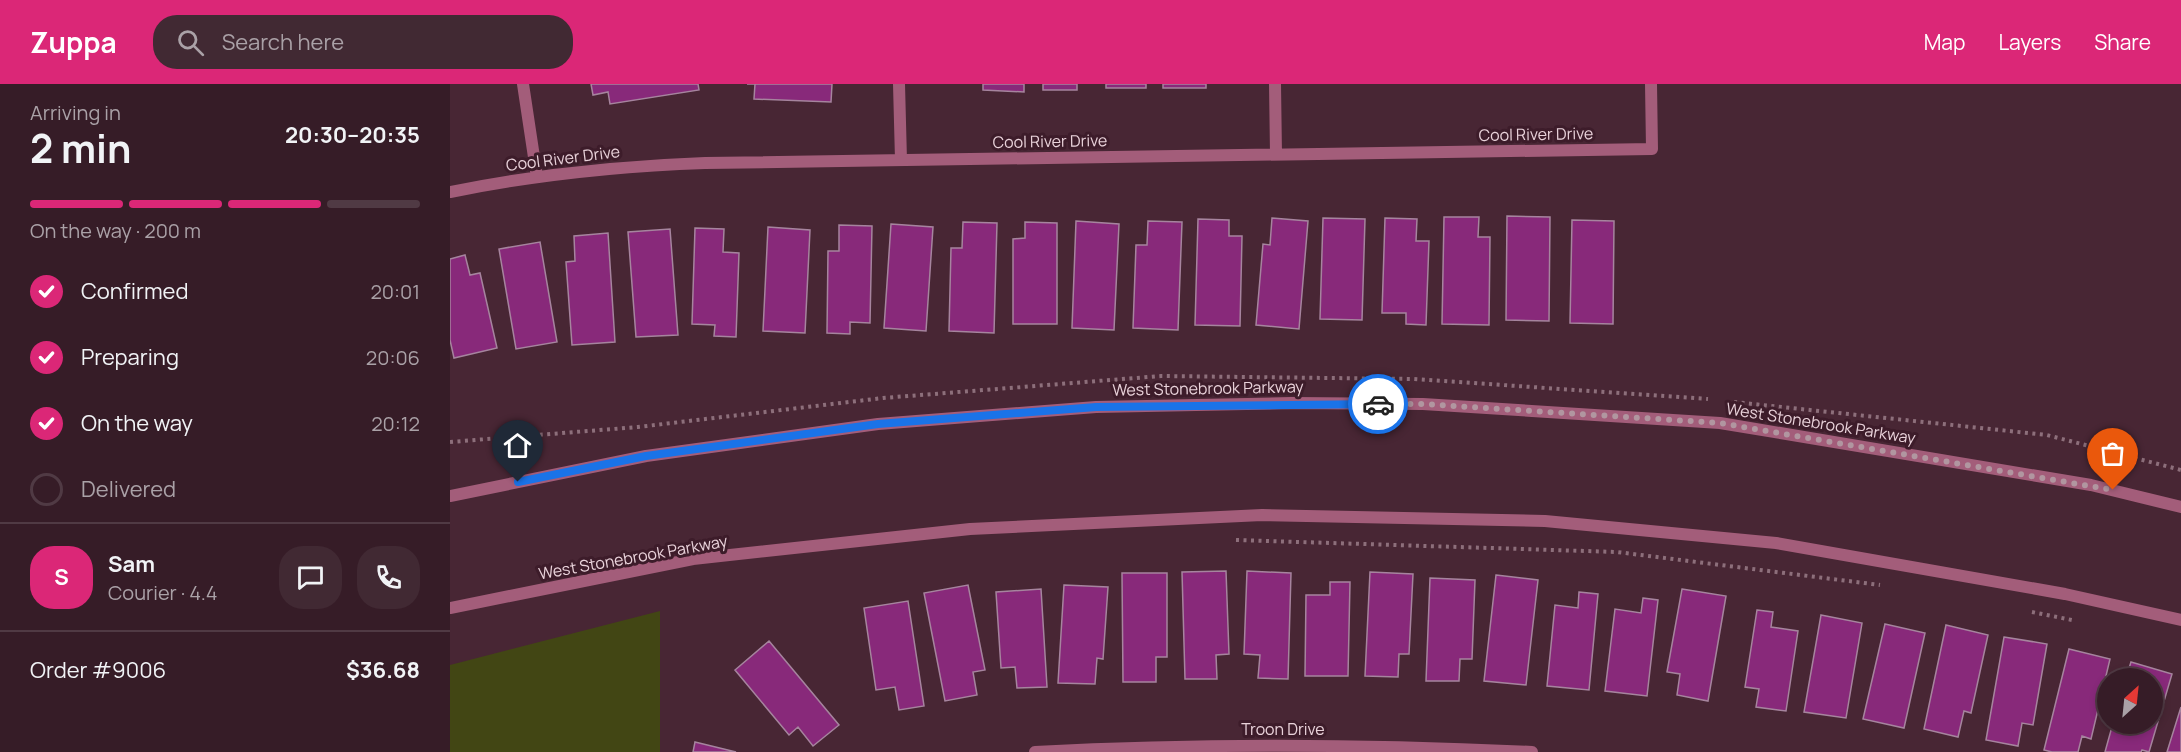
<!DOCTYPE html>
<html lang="en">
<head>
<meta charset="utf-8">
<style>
  body { margin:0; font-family:Manrope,sans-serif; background:#412933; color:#f1f3f6; height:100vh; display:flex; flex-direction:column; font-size:22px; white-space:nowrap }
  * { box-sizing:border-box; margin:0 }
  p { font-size:20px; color:#aaa1a7 }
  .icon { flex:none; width:33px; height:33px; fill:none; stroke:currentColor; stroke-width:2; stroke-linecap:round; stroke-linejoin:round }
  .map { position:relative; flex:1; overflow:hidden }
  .drawer { display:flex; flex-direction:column; background:#361c27; width:450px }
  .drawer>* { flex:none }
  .needle { width:39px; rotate:27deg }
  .buttons { position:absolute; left:1647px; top:584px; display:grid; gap:12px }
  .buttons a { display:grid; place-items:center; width:66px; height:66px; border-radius:50%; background:#361c27; box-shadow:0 3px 9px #0003,0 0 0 2px #503a44; font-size:30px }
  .pin { position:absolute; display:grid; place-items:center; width:51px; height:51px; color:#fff; margin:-62px -26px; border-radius:50% 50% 50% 0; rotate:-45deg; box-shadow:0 0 6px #0007 }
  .pin .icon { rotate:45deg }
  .courier { position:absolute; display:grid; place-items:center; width:60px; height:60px; margin:-30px; border:4px solid #1a73e8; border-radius:50%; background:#fff; color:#222; box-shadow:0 2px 8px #0007 }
  .headline em { font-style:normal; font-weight:700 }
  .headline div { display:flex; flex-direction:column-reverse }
  .headline { display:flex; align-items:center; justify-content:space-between; height:102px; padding:0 30px }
  h1 { font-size:39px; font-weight:700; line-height:45px }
  .bar { display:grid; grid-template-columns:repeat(4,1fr); gap:9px 6px; align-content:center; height:72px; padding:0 30px }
  .bar i { height:8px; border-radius:4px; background:#503a44 }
  .bar .active { background:#db2777 }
  .bar p { grid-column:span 4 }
  .line { display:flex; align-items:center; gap:15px; padding:0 30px; border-top:2px solid #503a44 }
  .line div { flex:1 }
  .round { display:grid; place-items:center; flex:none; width:63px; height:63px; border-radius:24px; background:#412933 }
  ol { padding:0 30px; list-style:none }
  li { display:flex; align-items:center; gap:18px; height:66px }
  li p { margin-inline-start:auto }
  li .icon { padding:6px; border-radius:50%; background:#db2777; color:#fff; stroke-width:4 }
  li:last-child { color:#aaa1a7 }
  li i { width:33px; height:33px; border:3px solid #503a44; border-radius:50% }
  header { display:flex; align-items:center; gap:36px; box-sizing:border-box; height:84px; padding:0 30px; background:#db2777; color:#fff }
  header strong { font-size:28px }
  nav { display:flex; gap:33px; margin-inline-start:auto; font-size:21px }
  .search { width:420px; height:54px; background:#412933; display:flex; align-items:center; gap:15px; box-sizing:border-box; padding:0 21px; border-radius:24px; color:#aaa1a7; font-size:22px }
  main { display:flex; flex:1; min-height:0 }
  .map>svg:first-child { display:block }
  .green { fill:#424614 }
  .building { fill:#88297a; stroke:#a6849e; stroke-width:1.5 }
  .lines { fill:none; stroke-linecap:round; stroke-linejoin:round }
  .path { stroke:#8d6f7b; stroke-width:4; stroke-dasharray:3 4.5; stroke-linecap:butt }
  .minor { stroke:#a35d7a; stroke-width:12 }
  .tertiary { stroke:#a35d7a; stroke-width:12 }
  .done { stroke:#b196a0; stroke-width:6; stroke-dasharray:0 10.8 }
  .route { stroke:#1a73e8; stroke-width:8 }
  .labels { text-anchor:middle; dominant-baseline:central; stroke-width:6; stroke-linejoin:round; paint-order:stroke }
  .street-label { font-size:16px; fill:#e9d2da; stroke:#3d1c2a }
</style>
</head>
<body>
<header>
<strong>Zuppa</strong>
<div class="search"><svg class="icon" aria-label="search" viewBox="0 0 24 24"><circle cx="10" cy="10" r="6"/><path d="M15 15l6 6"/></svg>Search here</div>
<nav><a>Map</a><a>Layers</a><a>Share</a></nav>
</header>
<main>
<section class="drawer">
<div class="headline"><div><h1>2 min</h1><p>Arriving in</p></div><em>20:30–20:35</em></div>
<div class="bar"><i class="active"></i><i class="active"></i><i class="active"></i><i></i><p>On the way · 200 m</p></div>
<ol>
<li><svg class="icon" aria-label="check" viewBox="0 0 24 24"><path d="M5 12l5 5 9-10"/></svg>Confirmed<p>20:01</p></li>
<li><svg class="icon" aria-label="check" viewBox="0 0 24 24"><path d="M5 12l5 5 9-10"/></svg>Preparing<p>20:06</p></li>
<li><svg class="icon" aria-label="check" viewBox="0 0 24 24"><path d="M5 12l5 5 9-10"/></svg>On the way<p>20:12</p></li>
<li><i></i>Delivered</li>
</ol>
<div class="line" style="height:108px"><b class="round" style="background:#db2777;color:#fff">S</b><div><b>Sam</b><p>Courier · 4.4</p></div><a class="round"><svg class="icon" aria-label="chat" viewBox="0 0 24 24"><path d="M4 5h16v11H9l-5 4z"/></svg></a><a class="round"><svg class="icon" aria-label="phone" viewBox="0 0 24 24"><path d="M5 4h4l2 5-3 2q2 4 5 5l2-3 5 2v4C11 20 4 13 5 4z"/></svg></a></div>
<div class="line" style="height:78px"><div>Order #9006</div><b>$36.68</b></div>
</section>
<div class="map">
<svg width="1731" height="668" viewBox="0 0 1731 668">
  <rect width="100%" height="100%" fill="#482634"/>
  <path class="green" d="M210 527V668H0V581Z"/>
  <path class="building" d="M141 0H248L249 6 160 20 158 8 143 11Z
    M297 0H382L381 18 304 15 305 0Z
    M533 0H574V8L533 6Z
    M593 0H627V6H593Z
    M656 0H696V4H656Z
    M713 0H756V4H713Z
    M1057 132 1100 133 1099 237 1056 236Z
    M994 133H1029L1028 153H1040L1039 241 992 240Z
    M822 134 858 137 849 245 806 241 813 160 820 161Z
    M873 134 915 135 912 236 870 235Z
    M935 134 967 135 966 157H979L976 241 956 240V229H932Z
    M748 135 779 136V152H792L790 242 745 241Z
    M1122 136 1164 137 1163 240 1120 239Z
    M626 137 669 140 664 246 622 244Z
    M698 137 732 138 728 246 683 244 686 161H697Z
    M513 138 547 139 544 249 499 247 501 164H512Z
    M575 138 607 139V240H563V155L575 154Z
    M441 140 483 143 476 247 434 244Z
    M389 141 422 142 420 239 400 238V250L377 249 378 167H389Z
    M318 143 360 146 355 249 313 247Z
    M245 144 274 145 273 168 289 169 286 253 264 252 265 241 242 240Z
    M220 145 228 251 186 253 178 148Z
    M158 149 165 258 122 261 116 178 125 177 124 152Z
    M90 158 107 258 66 265 49 165Z
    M15 171 20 191 30 189 47 264 4 274 0 256V175Z
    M776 487 779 570 766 571 767 595H735L732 488Z
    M797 487 841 489 838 595 808 594 810 571 794 570Z
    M920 488 963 490 959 570H949L948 593 915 592Z
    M672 489H717V573H706V598H673Z
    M1046 491 1088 496 1076 601 1034 597Z
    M980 494 1025 496 1022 575H1010L1009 597H976Z
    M880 498H900L898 592H855L856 511H880Z
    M518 501 535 586 523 588 527 611 495 617 474 509Z
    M614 501 658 503 653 575 647 574 645 600 608 599Z
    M591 505 597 603 567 604 565 583 551 584 546 508Z
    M1232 505 1276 512 1258 617 1227 611 1230 590 1217 588Z
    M1129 508 1148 510 1139 606 1097 602 1105 521 1128 524Z
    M1193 514 1208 516 1197 612 1155 607 1165 525 1191 529Z
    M458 517 474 622 449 626 445 603 426 606 414 524Z
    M1307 526 1323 528 1321 543 1348 547 1336 627 1306 623 1309 605 1295 603Z
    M1371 531 1412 539 1396 634 1354 628Z
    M1435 540 1475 549 1454 644 1413 635Z
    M1496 541 1538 551 1521 629 1514 627 1508 653 1474 645Z
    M1554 553 1597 560 1583 641 1572 639 1568 662 1536 656Z
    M319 557 389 641 363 662 348 643 339 651 285 586Z
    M1619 565 1660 575 1641 655 1632 652 1628 668H1602L1594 666Z
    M1681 578 1722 590 1699 668 1692 666 1691 668H1655L1663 639H1702V594H1676Z
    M1731 623V668H1717Z
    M245 658 286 668H243Z"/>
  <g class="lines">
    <path class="path" d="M1284 318 1597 351 1731 386
      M0 358 188 343 433 314 711 292 964 295 1258 315
      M786 456 1167 468 1430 501
      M1582 528 1622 536"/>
    <path class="minor" d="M73 0 87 93
      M449 0 451 76
      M825 0 826 70
      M0 108C84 91 169 82 255 79L1202 65 1201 0
      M585 668C751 659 916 660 1082 668"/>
    <path class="tertiary" d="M0 412 196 372 428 340 646 323 842 319 973 320 1270 339 1641 401 1731 423
      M0 524 243 475 520 445 812 431 1095 437 1326 459 1615 510 1731 536"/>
  </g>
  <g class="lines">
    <path class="done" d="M928 320H973L1270 339 1663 406"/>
    <path class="route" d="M68 398 196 372 428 340 646 323 928 320"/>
  </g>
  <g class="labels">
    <g class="street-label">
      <text transform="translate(1086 50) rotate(-1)">Cool River Drive</text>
      <text transform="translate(600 57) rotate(-1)">Cool River Drive</text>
      <text transform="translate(113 74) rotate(-7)">Cool River Drive</text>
      <text transform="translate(758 304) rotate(-1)">West Stonebrook Parkway</text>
      <text transform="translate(1371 339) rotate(9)">West Stonebrook Parkway</text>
      <text transform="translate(183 473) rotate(-10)">West Stonebrook Parkway</text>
      <text x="833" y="645">Troon Drive</text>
    </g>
  </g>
</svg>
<div class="buttons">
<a><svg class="needle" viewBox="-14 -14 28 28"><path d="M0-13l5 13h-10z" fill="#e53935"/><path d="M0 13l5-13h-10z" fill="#aaa1a7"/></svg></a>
</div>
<div class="pin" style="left:1663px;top:406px;background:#ea580c"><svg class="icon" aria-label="bag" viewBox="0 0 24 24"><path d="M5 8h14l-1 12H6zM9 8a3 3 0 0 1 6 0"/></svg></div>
<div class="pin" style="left:68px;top:398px;background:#1f2937"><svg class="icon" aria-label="home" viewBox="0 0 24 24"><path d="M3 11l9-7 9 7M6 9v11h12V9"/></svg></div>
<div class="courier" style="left:928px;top:320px"><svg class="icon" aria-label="car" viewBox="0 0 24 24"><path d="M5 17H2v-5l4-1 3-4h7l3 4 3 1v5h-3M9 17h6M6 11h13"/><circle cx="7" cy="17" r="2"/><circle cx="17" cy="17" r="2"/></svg></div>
</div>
</main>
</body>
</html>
